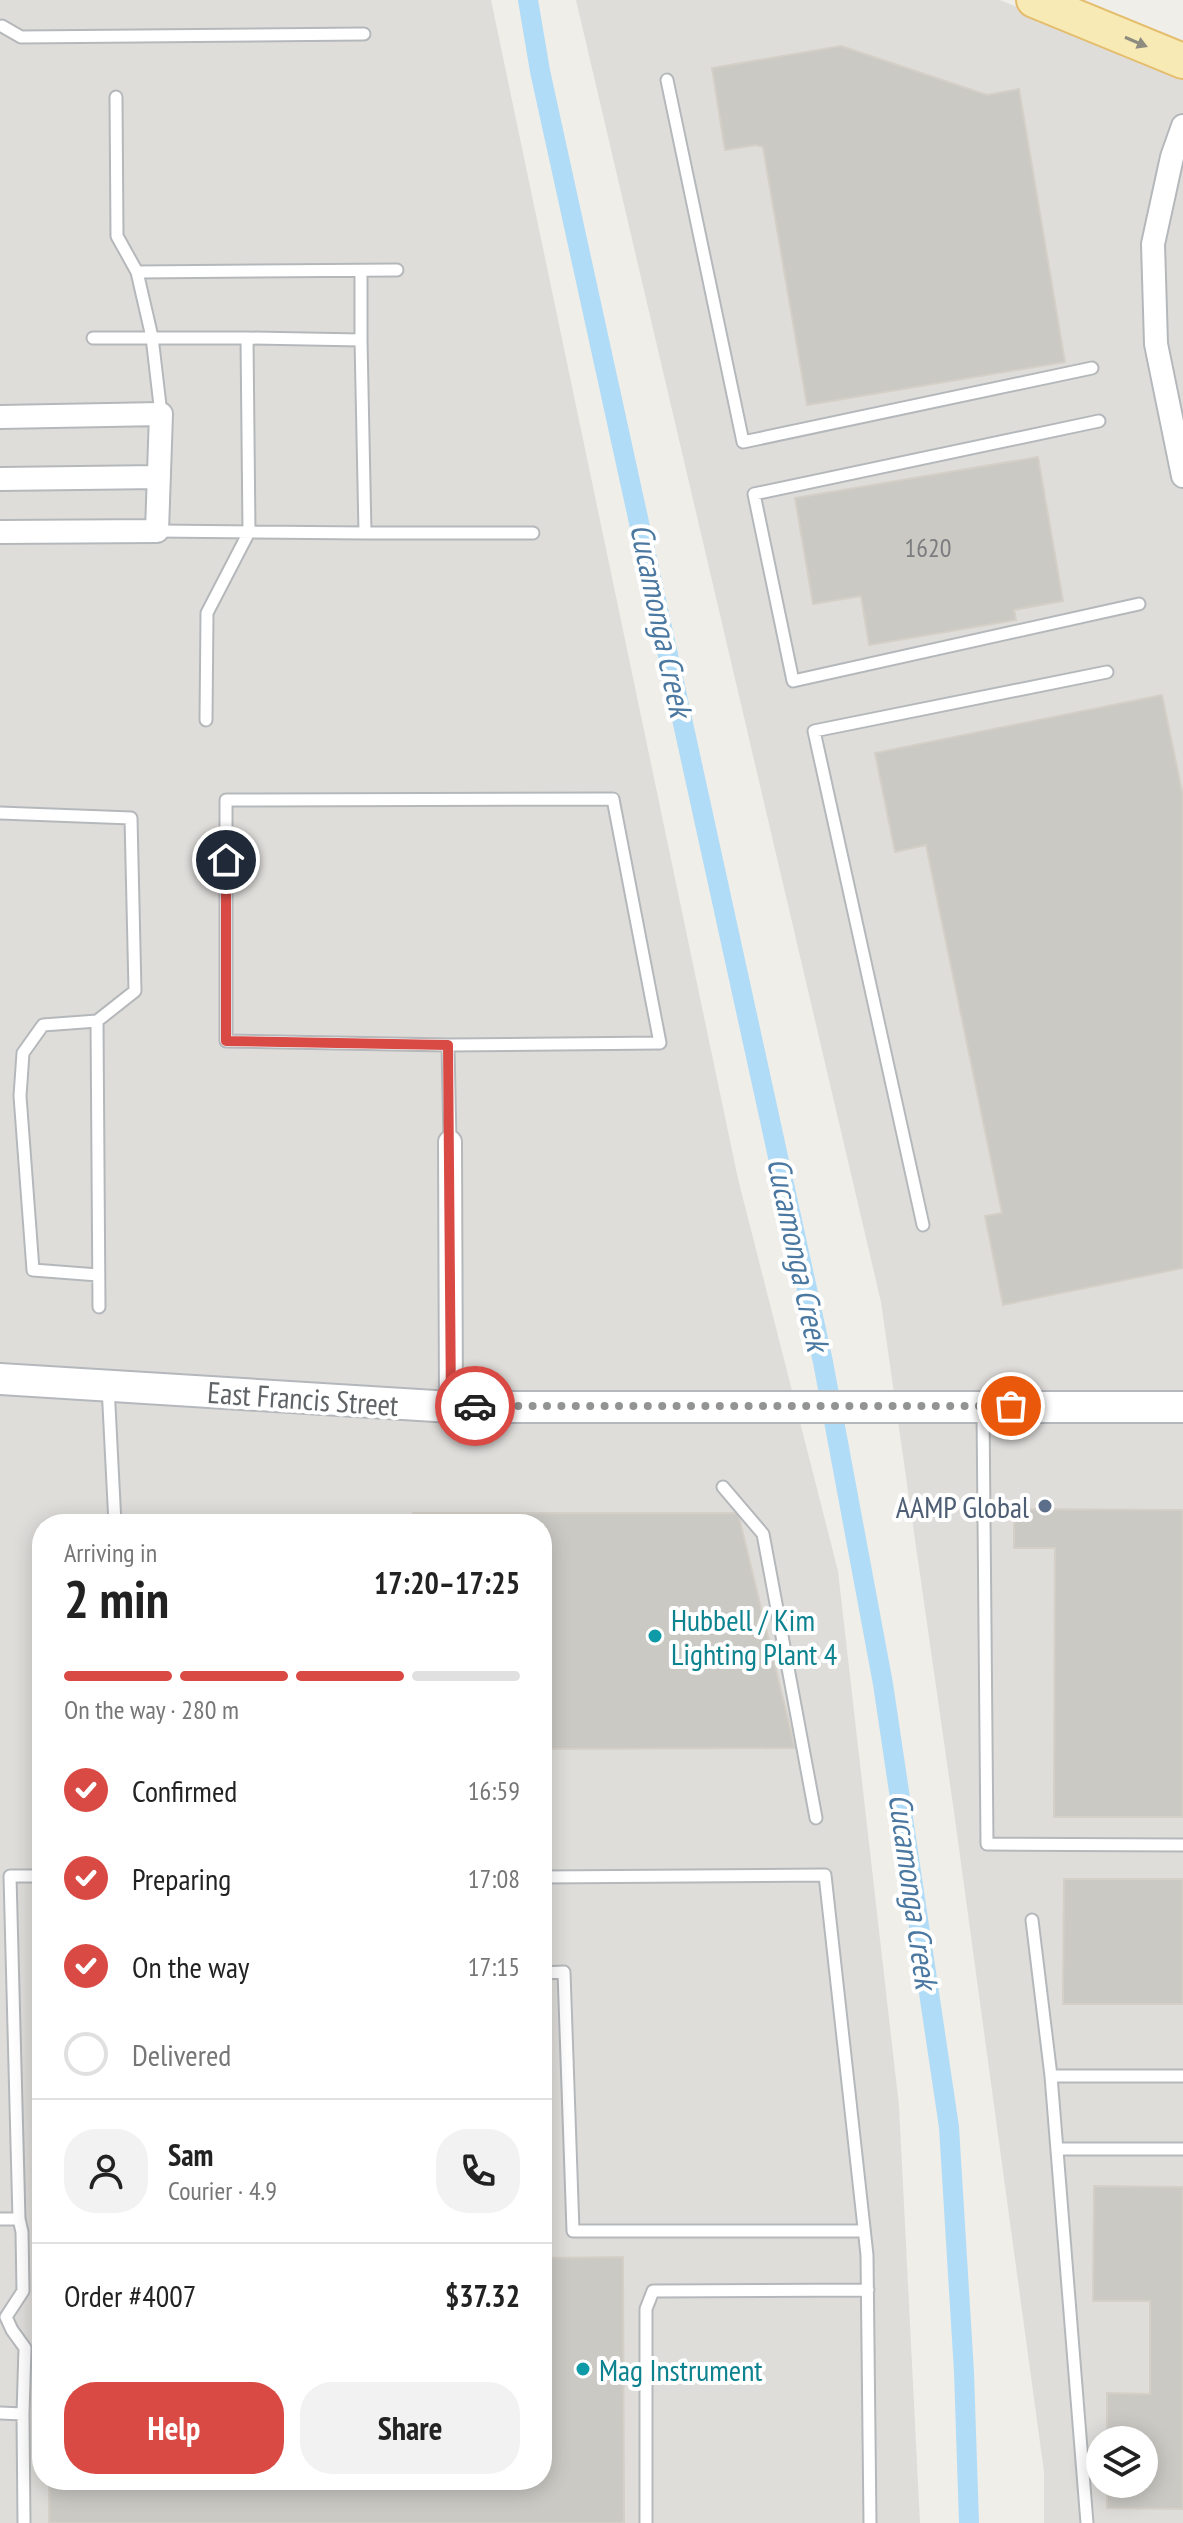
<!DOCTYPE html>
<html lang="en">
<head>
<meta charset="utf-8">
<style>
  body { margin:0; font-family:"PT Sans Narrow",sans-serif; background:#f2f2f2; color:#222; height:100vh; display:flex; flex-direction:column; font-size:30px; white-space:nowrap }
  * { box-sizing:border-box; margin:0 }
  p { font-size:26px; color:#767676 }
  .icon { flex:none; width:44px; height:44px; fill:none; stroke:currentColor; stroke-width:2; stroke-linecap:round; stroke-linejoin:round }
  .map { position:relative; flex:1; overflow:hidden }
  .drawer { position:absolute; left:32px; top:1514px; width:520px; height:976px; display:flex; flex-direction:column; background:#fff; border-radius:32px; box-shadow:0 4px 20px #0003 }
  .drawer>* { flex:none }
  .controls { position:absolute; left:1086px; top:2426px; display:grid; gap:16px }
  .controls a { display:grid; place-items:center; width:72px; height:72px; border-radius:50%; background:#fff; box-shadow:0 4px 20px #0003; font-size:40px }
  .pin { position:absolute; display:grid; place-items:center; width:68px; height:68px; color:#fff; margin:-34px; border:4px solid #fff; border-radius:50%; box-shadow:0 2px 8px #0007 }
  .courier { position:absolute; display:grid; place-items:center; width:80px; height:80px; margin:-40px; border:6px solid #d94a45; border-radius:50%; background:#fff; color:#222; box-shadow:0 2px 10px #0007 }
  .head em { font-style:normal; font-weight:700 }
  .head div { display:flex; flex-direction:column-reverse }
  .head { display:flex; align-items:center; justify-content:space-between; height:136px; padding:0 32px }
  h1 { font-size:52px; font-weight:700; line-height:60px }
  .bar { display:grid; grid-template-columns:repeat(4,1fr); gap:12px 8px; align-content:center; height:96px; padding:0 32px }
  .bar i { height:10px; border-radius:6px; background:#e0e0e0 }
  .bar .active { background:#d94a45 }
  .bar p { grid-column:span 4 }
  .line { display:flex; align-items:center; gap:20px; padding:0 32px; border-top:2px solid #e0e0e0 }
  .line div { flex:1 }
  .round { display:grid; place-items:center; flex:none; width:84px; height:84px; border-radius:32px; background:#f2f2f2 }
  ol { padding:0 32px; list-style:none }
  li { display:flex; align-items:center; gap:24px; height:88px }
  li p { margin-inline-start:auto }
  li .icon { padding:8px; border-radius:50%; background:#d94a45; color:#fff; stroke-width:4 }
  li:last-child { color:#767676 }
  li i { width:44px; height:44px; border:4px solid #e0e0e0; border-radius:50% }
  .primary-button { display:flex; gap:16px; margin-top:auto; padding:16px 32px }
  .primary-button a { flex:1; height:92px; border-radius:32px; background:#d94a45; color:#fff; font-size:32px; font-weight:700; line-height:92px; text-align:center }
  .primary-button a+a { background:#f2f2f2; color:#222 }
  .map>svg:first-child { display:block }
  .industrial { fill:#dfddda; fill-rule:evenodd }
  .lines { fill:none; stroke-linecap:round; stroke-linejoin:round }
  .canal { stroke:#b1dcf7; stroke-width:20 }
  .building { fill:#cbc9c4; stroke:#d4cfc7; stroke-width:2 }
  .lane-casing { stroke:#b5b8bb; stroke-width:15 }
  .street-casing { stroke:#b5b8bb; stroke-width:26 }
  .secondary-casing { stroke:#b4b7bb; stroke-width:34 }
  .primary-casing { stroke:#e4bd6d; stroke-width:38 }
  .lane { stroke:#fff; stroke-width:11 }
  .street { stroke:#fff; stroke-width:22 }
  .secondary { stroke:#fff; stroke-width:30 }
  .primary { stroke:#f7eab5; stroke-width:34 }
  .oneway { fill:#8d8c7e }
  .done { stroke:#929494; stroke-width:8; stroke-dasharray:0 14.4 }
  .route { stroke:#d94a45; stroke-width:10 }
  .service-dot { fill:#5c6f8a; stroke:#fff; stroke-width:3 }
  .culture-dot { fill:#0f9aa8; stroke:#fff; stroke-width:3 }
  .labels { text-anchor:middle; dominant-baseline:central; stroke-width:8; stroke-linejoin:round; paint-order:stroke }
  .number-label { font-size:26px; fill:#7a7c7e }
  .street-label { font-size:30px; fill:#5f6366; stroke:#fff }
  .service-label { font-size:30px; fill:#4e5e75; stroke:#fff; text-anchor:end }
  .culture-label { font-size:30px; fill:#0d838f; stroke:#fff; text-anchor:start }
  .water-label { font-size:32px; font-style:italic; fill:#4b78a0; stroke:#fff }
</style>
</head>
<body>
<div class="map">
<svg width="1183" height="2523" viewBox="0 0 1183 2523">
  <rect width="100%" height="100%" fill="#f0eee8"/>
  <path class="industrial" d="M0 0H491L738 1179 838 1571 899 2106 920 2523H0ZM42 1524H542V2480H42Z
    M576 0H1000L1183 75V2523H1044V2472L955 1819 881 1302ZM1100 2440H1144V2484H1100Z"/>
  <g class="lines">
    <path class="canal" d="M528 0 540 71 823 1362 883 1684 949 2127 964 2372 969 2523"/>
  </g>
  <path class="building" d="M841 46 987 95 1019 89 1065 362 807 405 763 147 756 145 725 150 712 68Z
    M1038 457 1063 601 1014 610 1016 620 869 645 861 596 813 604 795 498Z
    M1162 695 1183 796V1268L1003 1305 985 1216 1002 1213 926 845 895 852 875 753Z
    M1014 1509 1183 1510V1817H1054L1055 1548H1014Z
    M413 1513H738L795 1748 542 1749V1524H413Z
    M1064 1879H1183V2004H1063Z
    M1094 2186 1183 2187V2509L1107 2508V2484H1144V2440H1107V2393L1150 2394V2301H1093Z
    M623 2257 624 2523H49V2480H542V2258Z"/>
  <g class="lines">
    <g class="lane-casing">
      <path id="lane" d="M2 26 21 37 364 34
        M667 80 743 442 1092 368
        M116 97 117 236 137 272
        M93 338H247L249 532 207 613 206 720
        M247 338 361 340V271
        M361 340 365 533H533
        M161 414 152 337 137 272 397 270
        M1099 421 754 494 793 681 1139 604
        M157 531 365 533
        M0 813 131 818 135 991 97 1021 43 1025 23 1053 20 1096 33 1270 98 1275
        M97 1021 99 1307
        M448 1045 226 1041V800L613 799 660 1043 448 1045 450 1142
        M923 1225 814 731 1107 672
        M108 1386 115 1524
        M983 1409 987 1844 1183 1845
        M723 1487 763 1534 816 1818
        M542 1877 825 1875 867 2255 870 2523
        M1032 1920 1051 2076H1183
        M542 1973 564 1972 573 2231H864
        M1051 2076 1087 2523
        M1058 2149H1183
        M0 2219H19L10 1876H42
        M19 2219 22 2232 23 2291 6 2317 12 2330 25 2348 23 2414
        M0 2413 23 2414 24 2523
        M646 2523V2309L653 2291 868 2290"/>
    </g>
    <g class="street-casing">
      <path id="street" d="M1183 126 1172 157 1153 244 1156 344 1183 476
        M0 417 161 414 157 531 0 532
        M0 479 159 477
        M450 1142 451 1407"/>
    </g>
    <g class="secondary-casing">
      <path id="secondary" d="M0 1379 451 1407H1183"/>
    </g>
    <g class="primary-casing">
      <path id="primary" d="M1034 0 1183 61"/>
    </g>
    <use href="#lane" class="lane"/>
    <use href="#street" class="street"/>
    <use href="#secondary" class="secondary"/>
    <use href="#primary" class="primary"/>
  </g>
  <defs><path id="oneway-solid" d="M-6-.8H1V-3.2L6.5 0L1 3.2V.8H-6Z" transform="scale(2)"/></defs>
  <use class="oneway" href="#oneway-solid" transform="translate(1136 42) rotate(23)"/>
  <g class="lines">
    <path class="done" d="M475 1406H1011"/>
    <path class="route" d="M226 860V1041L448 1045 451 1407 475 1406"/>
  </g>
  <circle class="service-dot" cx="1045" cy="1506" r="8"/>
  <g class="culture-dot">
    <circle cx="655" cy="1636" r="8"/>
    <circle cx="583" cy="2369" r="8"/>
  </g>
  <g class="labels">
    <g class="number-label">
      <text x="928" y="547">1620</text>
    </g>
    <g class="street-label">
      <text transform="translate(303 1398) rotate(4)">East Francis Street</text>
    </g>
    <g class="service-label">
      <text x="1029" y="1506">AAMP Global</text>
    </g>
    <g class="culture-label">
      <text x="671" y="1619">Hubbell / Kim<tspan x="671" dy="34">Lighting Plant 4</tspan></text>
      <text x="599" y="2369">Mag Instrument</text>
    </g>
    <g class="water-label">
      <text transform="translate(662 620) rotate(78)">Cucamonga Creek</text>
      <text transform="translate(799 1254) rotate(78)">Cucamonga Creek</text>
      <text transform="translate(914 1891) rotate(82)">Cucamonga Creek</text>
    </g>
  </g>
</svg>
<div class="controls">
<a><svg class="icon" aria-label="layers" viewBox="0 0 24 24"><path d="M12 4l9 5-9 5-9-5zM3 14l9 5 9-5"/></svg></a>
</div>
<div class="pin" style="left:1011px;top:1406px;background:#ea580c"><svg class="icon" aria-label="bag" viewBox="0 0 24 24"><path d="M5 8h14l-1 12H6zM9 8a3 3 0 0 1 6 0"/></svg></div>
<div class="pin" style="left:226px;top:860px;background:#1f2937"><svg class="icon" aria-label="home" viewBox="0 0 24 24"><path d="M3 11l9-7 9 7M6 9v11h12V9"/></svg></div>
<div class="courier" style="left:475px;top:1406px"><svg class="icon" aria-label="car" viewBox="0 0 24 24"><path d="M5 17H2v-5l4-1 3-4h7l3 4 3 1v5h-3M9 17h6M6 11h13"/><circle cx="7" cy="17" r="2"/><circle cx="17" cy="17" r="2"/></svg></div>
<section class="drawer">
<div class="head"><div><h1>2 min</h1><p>Arriving in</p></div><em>17:20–17:25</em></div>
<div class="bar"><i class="active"></i><i class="active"></i><i class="active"></i><i></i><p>On the way · 280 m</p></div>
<ol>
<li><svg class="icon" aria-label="check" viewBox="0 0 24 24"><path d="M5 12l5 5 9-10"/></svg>Confirmed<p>16:59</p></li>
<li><svg class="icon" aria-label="check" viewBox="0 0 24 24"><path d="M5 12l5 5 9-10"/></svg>Preparing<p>17:08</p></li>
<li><svg class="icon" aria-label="check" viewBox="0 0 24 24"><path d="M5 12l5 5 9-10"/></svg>On the way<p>17:15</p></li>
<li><i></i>Delivered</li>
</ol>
<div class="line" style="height:144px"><a class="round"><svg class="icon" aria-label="person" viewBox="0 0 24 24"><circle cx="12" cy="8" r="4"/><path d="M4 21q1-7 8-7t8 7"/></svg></a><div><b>Sam</b><p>Courier · 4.9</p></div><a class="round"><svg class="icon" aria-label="phone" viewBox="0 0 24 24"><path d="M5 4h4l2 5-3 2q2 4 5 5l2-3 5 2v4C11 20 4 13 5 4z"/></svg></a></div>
<div class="line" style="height:104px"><div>Order #4007</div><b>$37.32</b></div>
<div class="primary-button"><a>Help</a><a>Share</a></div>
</section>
</div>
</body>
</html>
